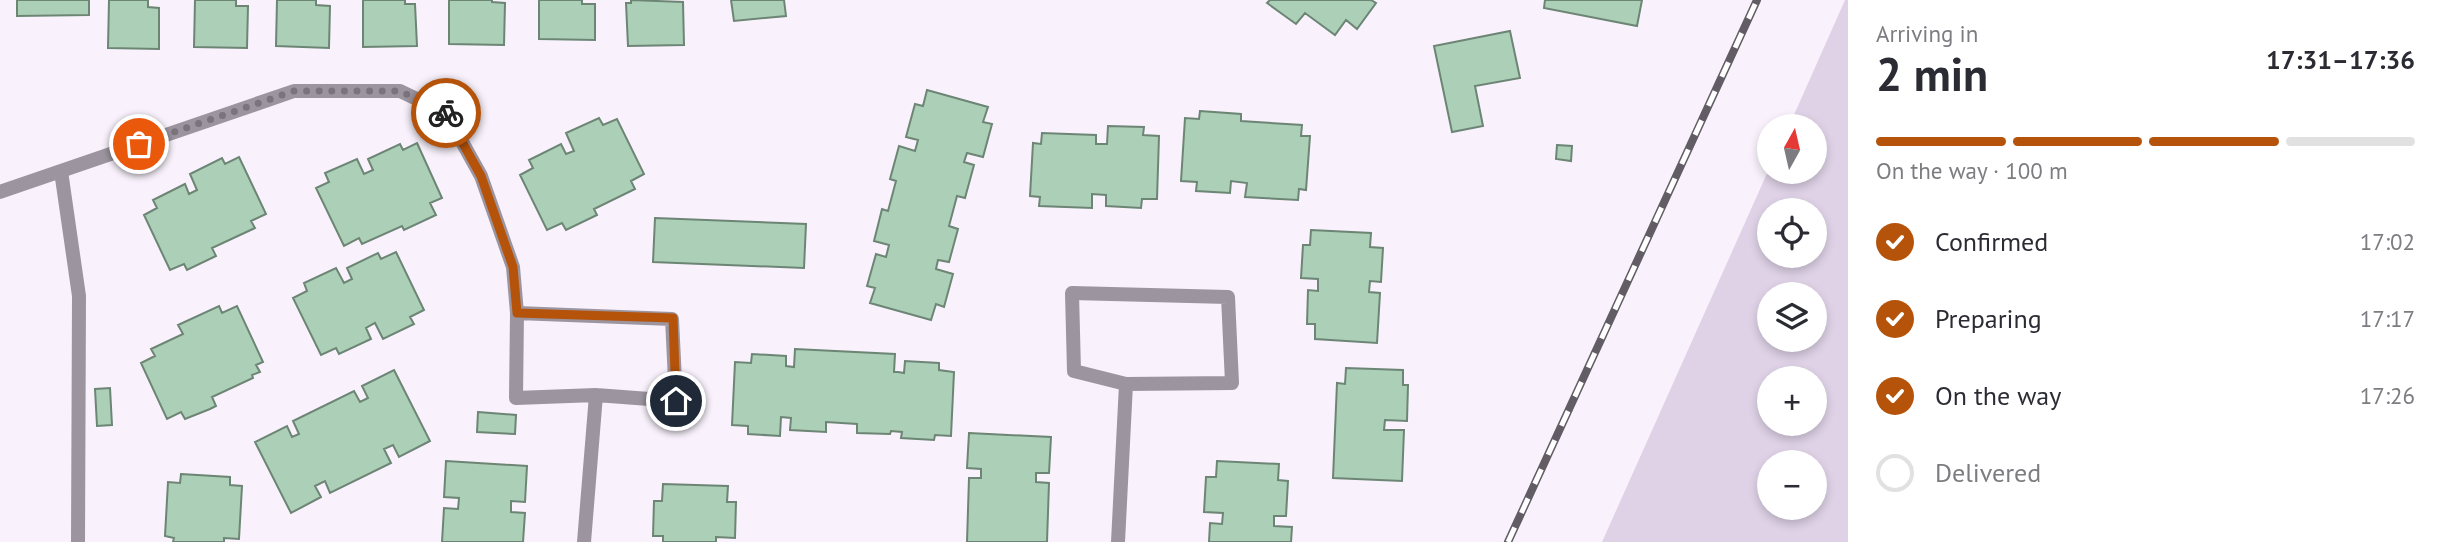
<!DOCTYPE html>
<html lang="en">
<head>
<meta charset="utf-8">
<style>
  body { margin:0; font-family:"PT Sans",sans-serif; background:#f7f7f7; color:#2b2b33; height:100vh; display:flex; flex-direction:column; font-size:26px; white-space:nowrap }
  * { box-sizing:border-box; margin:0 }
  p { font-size:23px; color:#7c7c81 }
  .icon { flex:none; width:38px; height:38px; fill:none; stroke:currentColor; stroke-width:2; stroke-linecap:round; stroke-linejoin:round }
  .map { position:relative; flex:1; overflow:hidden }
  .details { display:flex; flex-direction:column; background:#fff; width:595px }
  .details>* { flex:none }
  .needle { width:46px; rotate:8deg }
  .tools { position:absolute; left:1757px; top:114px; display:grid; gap:14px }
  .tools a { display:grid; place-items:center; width:70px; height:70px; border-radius:50%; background:#fff; box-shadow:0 4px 10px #0003; font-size:35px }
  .pin { position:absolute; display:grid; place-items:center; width:60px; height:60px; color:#fff; margin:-30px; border:4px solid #fff; border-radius:50%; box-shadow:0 2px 7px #0007 }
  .courier { position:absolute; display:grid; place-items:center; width:70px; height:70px; margin:-35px; border:5px solid #b45309; border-radius:50%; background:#fff; color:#222; box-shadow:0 2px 9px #0007 }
  .summary em { font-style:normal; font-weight:800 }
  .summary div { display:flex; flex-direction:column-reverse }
  .summary { display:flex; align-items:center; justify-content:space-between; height:119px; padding:0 28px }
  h1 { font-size:46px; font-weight:800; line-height:52px }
  .bar { display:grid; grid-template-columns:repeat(4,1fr); gap:10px 7px; align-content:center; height:84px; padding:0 28px }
  .bar i { height:9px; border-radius:5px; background:#e1e1e2 }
  .bar .selected { background:#b45309 }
  .bar p { grid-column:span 4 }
  ol { padding:0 28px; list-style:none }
  li { display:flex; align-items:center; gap:21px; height:77px }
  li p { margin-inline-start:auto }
  li .icon { padding:7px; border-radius:50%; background:#b45309; color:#fff; stroke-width:4 }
  li:last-child { color:#7c7c81 }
  li i { width:38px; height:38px; border:4px solid #e1e1e2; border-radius:50% }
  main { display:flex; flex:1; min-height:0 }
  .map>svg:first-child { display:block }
  .green { fill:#dfd2e7; fill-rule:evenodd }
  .building { fill:#accfb8; stroke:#6d8575; stroke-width:2 }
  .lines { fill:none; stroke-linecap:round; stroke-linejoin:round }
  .lane { stroke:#9c959f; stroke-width:14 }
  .rail-casing { stroke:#625c65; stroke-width:8 }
  .rail { stroke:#fff; stroke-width:5; stroke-dasharray:16; stroke-linecap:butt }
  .done { stroke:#7a747d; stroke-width:7; stroke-dasharray:0 12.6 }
  .route { stroke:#b45309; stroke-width:9 }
</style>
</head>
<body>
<main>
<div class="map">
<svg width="1848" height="542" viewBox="0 0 1848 542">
  <rect width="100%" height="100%" fill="#f9f2fc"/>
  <path class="green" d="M1845 0H1848V542H1602L1769 169V172H1815V126H1789ZM1769 210H1815V256H1769ZM1769 294H1815V340H1769ZM1769 378H1815V424H1769ZM1769 462H1815V508H1769Z"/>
  <path class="building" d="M17 0H89V15L17 16Z
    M109 0H148V7L159 8V49L108 48Z
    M195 0H236V6H248L247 48 194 47Z
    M277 0H316V5L330 6 329 48 276 46Z
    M363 0H405V4H415L417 46 363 47Z
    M449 0H492V2L505 3 504 45 449 44Z
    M539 0H582V4H595V40L539 39Z
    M631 0 683 2 684 45 628 46 626 3H631Z
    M731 0H784L786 16 734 21Z
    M1270 0H1371L1376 3 1357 29 1346 20 1335 35 1305 13 1296 24 1267 3Z
    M1545 0H1642L1637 26 1544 8Z
    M1510 31 1520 78 1475 86 1483 126 1452 132 1434 46Z
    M927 90 988 107 983 122 992 124 983 157 967 153 964 162 974 165 965 198 957 196 949 226 958 229 949 262 938 260 936 269 953 274 944 307 936 304 931 320 870 303 875 288 867 286 876 254 886 257 889 245 874 241 882 209 888 211 896 181 890 179 899 146 915 151 918 140 906 137 915 104 923 106Z
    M1200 111 1241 114V121L1302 125 1301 136H1310L1306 190 1299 189 1298 200 1245 197 1247 183 1231 181 1230 193 1196 191 1197 182 1181 181 1185 118 1199 119Z
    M599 118 603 125 617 119 644 174 631 181 635 189 594 209 597 215 566 230 562 223 547 230 520 175 533 168 529 160 561 144 566 154 574 151 566 133Z
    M1108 126 1144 127 1143 135 1159 136 1157 199H1142L1141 208 1106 206V195L1092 194V208L1039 206 1040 197 1030 196 1033 143 1041 144 1042 133 1096 135V144H1107Z
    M417 143 442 198 430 203 436 215 404 230 402 226 362 244 359 238 344 246 316 188 329 182 325 173 357 159 364 174 373 170 368 159 400 144 403 150Z
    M1557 145 1572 146 1571 161 1556 159Z
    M239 157 266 214 251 221 255 228 212 248 216 256 187 270 184 264 170 270 144 215 157 208 153 200 185 184 189 194 197 190 190 174 222 158 225 164Z
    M655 218 806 224 804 268 653 262Z
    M1311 230 1371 233 1370 247 1383 248 1381 282 1370 281 1369 292 1380 293 1377 343 1315 339V324H1307L1308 290 1318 291V279L1301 278 1303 245H1310Z
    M396 252 424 310 410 317 414 324 383 339 375 323 366 328 371 339 339 354 336 348 321 355 293 298 307 291 304 283 336 268 344 283 352 279 347 268 378 253 381 259Z
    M219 306 222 313 237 306 263 362 256 365 260 372 252 375 253 378 212 397 216 406 210 409 185 419 181 412 167 419 141 363 155 356 151 349 183 334 178 325Z
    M795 349 895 354 894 372H898L904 373 905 361 939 363V370L954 372 951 436 935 435 934 440 901 438 902 432 891 431 890 434 857 433V424L826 422V432L790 430 791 418 781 417 780 436 748 434V426L732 425 735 362 751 363 752 354 786 356V366L794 367Z
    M1346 368 1403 370V385H1408L1407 421 1385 420 1384 430H1404L1402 481 1333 478 1337 383 1345 384Z
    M394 370 430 441 399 457 393 445 384 449 391 463 330 493 325 481 315 486 321 497 291 513 255 442 287 426 292 437 299 434 293 421 354 391 360 402 368 398 362 386Z
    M110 388 112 425 97 426 95 389Z
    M478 412 516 415 515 434 477 432Z
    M969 433 1051 437 1049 473H1036V482L1049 483 1047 542H967L969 478H981V469L967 468Z
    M446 461 527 466 525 502 511 501V512L525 513 523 542H442L444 508 458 509 459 498 444 497Z
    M1217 461 1279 464 1278 480 1288 481 1286 516H1274V526L1292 527 1291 542H1209L1210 523 1222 524 1223 513 1204 512 1206 477H1216Z
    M181 474 230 477V485L242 486 239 539 224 538V542H173L174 538 165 536 168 482 180 483Z
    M663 484 728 486 727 502H736L735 538 716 537V542H663V536H653L654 501H662Z"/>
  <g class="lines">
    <path class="lane" d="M61 171 79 296 78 542
      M0 192 294 91H400L446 113 481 176 513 267 517 313 516 398 596 395 676 401 672 319 517 313
      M1072 293 1228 297 1232 383 1126 384 1074 371Z
      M584 542 596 395
      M1118 542 1126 384"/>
    <g class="rail-casing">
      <path id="rail" d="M1508 542 1757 0"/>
    </g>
    <use href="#rail" class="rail"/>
  </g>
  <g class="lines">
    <path class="done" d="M139 144 294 91H400L446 113"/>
    <path class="route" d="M446 113 481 176 513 267 517 313 673 318 676 401"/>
  </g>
</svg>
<div class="tools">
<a><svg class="needle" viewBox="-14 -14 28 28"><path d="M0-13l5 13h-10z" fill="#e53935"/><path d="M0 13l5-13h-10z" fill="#7c7c81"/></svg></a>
<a><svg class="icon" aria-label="locate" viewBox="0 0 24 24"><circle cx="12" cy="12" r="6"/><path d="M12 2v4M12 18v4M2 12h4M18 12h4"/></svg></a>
<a><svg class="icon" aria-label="layers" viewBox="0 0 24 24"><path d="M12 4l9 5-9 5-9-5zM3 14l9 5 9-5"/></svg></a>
<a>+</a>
<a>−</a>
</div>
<div class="pin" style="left:139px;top:144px;background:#ea580c"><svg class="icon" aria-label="bag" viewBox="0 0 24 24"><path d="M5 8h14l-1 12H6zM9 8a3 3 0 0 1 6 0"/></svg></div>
<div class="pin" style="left:676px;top:401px;background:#1f2937"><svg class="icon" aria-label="home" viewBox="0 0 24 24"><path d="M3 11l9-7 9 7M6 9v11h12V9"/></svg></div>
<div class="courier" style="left:446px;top:113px"><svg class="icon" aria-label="bike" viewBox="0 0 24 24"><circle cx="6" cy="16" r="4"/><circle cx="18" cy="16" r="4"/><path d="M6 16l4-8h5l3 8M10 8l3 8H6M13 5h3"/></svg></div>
</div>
<section class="details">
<div class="summary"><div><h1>2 min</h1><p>Arriving in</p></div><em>17:31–17:36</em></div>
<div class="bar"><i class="selected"></i><i class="selected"></i><i class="selected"></i><i></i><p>On the way · 100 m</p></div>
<ol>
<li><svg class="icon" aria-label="check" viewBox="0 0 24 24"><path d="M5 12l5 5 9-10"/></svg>Confirmed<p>17:02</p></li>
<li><svg class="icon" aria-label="check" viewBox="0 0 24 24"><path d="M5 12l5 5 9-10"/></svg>Preparing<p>17:17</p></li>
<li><svg class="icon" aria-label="check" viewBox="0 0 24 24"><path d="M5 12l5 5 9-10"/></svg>On the way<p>17:26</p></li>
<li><i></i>Delivered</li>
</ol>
</section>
</main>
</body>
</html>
